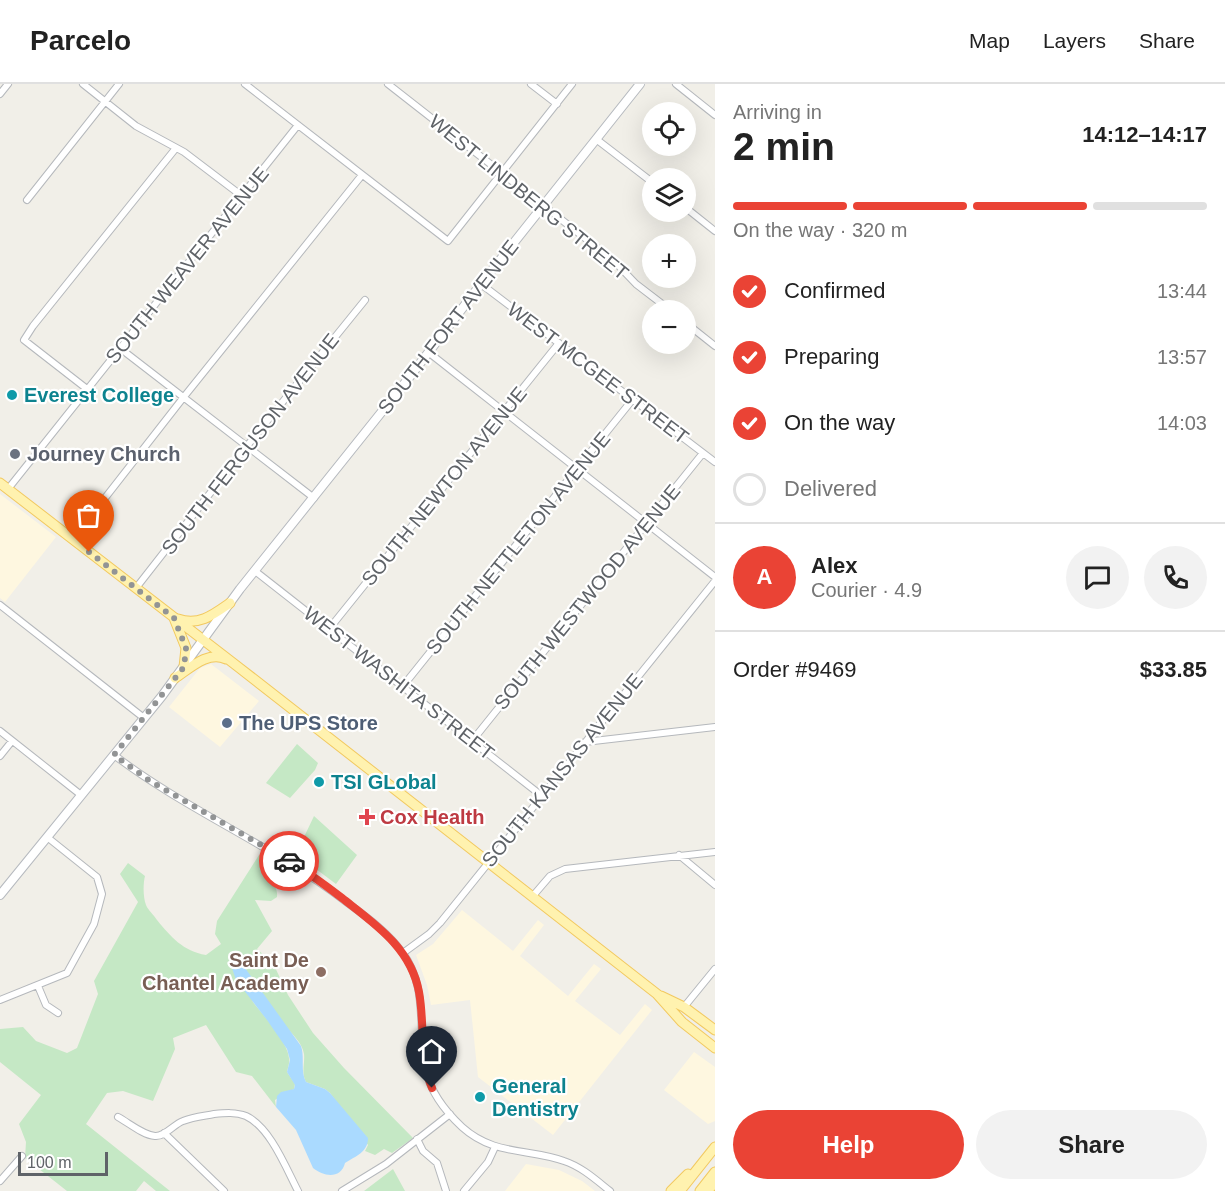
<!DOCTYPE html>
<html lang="en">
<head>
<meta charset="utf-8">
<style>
  body { margin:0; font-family:Helvetica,sans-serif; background:#f2f2f2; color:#222; height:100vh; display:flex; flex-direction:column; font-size:22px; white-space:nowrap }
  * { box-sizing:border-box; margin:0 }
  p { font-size:20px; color:#767676 }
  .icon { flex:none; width:33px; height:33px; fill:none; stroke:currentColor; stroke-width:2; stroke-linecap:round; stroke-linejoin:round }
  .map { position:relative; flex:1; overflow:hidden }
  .sheet { display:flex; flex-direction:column; background:#fff; width:510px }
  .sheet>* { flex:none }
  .fabs { position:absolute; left:642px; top:18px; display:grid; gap:12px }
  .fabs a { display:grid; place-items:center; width:54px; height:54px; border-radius:50%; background:#fff; box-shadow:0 6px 24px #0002; font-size:30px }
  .scale { position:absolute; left:18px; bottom:15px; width:90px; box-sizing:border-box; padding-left:6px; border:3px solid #5f6368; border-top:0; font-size:16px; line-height:21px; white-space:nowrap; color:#5f6368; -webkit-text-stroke:4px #fff; paint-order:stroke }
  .pin { position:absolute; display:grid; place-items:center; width:51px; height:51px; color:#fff; margin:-62px -26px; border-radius:50% 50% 50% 0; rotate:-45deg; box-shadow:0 0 6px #0007 }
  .pin .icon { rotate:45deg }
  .courier { position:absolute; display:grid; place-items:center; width:60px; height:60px; margin:-30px; border:4px solid #ea4335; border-radius:50%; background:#fff; color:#222; box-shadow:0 2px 8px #0007 }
  .overview em { font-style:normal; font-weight:700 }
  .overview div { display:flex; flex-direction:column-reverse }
  .overview { display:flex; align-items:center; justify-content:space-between; height:102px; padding:0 18px }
  h1 { font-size:39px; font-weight:700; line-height:45px }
  .bar { display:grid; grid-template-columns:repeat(4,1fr); gap:9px 6px; align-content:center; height:72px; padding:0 18px }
  .bar i { height:8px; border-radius:4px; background:#e0e0e0 }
  .bar .current { background:#ea4335 }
  .bar p { grid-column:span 4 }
  .line { display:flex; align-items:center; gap:15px; padding:0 18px; border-top:2px solid #e0e0e0 }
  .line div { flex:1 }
  .round { display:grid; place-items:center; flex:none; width:63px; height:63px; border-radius:32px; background:#f2f2f2 }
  ol { padding:0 18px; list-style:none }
  li { display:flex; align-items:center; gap:18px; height:66px }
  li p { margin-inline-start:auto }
  li .icon { padding:6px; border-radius:50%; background:#ea4335; color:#fff; stroke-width:4 }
  li:last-child { color:#767676 }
  li i { width:33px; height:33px; border:3px solid #e0e0e0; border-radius:50% }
  .button { display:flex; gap:12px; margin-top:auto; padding:12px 18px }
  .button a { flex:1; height:69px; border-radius:36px; background:#ea4335; color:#fff; font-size:24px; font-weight:700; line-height:69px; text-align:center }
  .button a+a { background:#f2f2f2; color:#222 }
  header { display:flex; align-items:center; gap:36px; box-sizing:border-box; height:84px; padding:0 30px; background:#fff; border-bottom:2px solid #e0e0e0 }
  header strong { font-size:28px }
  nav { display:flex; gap:33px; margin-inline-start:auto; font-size:21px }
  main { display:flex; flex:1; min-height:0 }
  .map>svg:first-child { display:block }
  .commercial { fill:#fef7e0 }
  .green { fill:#c5e8c5 }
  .water { fill:#aadaff }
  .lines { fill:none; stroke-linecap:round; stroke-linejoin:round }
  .street-casing { stroke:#b5b8bc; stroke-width:8 }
  .secondary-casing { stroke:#b6babf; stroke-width:10 }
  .primary-casing { stroke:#f2c960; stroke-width:11 }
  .street { stroke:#fff; stroke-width:6 }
  .secondary { stroke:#fff; stroke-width:8 }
  .primary { stroke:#fff2af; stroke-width:9 }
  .done { stroke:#929495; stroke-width:6; stroke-dasharray:0 10.8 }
  .route { stroke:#ea4335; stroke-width:8 }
  .culture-dot { fill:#0f9aa8; stroke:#fff; stroke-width:2 }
  .worship-dot { fill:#6b7280; stroke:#fff; stroke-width:2 }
  .service-dot { fill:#5c6f8a; stroke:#fff; stroke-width:2 }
  .health-dot { fill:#e0444e; stroke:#fff; stroke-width:2 }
  .education-dot { fill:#8d6e63; stroke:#fff; stroke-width:2 }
  .labels { text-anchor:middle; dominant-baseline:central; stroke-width:4.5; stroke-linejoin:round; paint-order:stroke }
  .street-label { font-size:20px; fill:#5f6368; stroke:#fff }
  .culture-label { font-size:20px; font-weight:bold; fill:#0d838f; stroke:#fff; text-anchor:start }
  .worship-label { font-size:20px; font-weight:bold; fill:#5b616d; stroke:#fff; text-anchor:start }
  .service-label { font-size:20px; font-weight:bold; fill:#4e5e75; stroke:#fff; text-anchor:start }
  .health-label { font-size:20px; font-weight:bold; fill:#be3a42; stroke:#fff; text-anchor:start }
  .education-label { font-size:20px; font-weight:bold; fill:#785e54; stroke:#fff; text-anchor:end }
</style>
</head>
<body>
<header>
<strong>Parcelo</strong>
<nav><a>Map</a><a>Layers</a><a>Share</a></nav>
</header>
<main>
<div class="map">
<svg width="715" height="1107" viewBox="0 0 715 1107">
  <rect width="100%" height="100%" fill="#f1efe8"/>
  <path class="commercial" d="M0 410 56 453 5 518 0 514Z
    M211 580 259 617 220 663 169 623 200 584Z
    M462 826 513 867 538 836 544 841 520 872 568 912 594 880 601 885 575 917 620 951 645 920 652 926 553 1051 478 993 470 916 431 921 427 901 416 871 433 860Z
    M694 968 715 983V1037L708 1040 664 1006Z
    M526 1080 559 1086 582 1097 595 1107H505Z"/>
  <path class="green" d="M297 660 318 679 315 686 290 714 266 699Z
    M314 732 357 771 336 800 296 770Z
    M259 771C273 779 270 779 272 794 273 802 278 804 277 813L271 817 255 816 272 847 257 865 273 879 288 911 313 949 344 984 413 1054 392 1069 384 1065 375 1071 365 1067 368 1061 330 1009 325 1005 306 998C301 989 305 980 304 970 301 950 267 929 252 917 263 931 287 956 289 974 290 978 288 983 287 988L295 1000 294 1005 275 1016 276 1023 252 992 236 988 206 941 173 954 175 965 153 1017 123 1007 107 1009 86 1040 170 1107H156L144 1097 136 1107H67L25 1074 26 1058 19 1040 41 1011 0 978V945L23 943 36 957 67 969 77 964 98 910 94 897 138 818 120 790 128 779 145 792C143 800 143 813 146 821 148 826 154 831 157 836 171 853 183 867 206 871L221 860 215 850 217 837Z
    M393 1085 405 1107H364Z"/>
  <path class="water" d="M235 874 240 877 301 962C305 973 300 987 306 998L325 1005 330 1009 368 1054C368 1068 356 1072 345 1079 341 1095 324 1093 313 1084L296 1046 276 1023 277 1012 281 1008 294 1005 295 1001 287 988 290 976 287 965 267 936 236 896 230 878Z"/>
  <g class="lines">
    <g class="street-casing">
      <path id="street" d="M83 0 136 42 184 68 242 112
        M245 0 448 157 572 0
        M388 0 613 176 636 200 670 226
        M531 0 557 20
        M676 0 715 31
        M0 10 8 0
        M596 55 652 98
        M27 116 119 0
        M686 124 715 147
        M481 200 715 378
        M686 239 715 262
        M121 265 314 414
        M428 268 715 493
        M87 305 24 256 33 242 176 64
        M8 405 298 41
        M73 455 183 314 362 91
        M255 487 542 712
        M136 504 247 362 365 216
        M0 521 144 634
        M329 545 559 259
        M403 602 633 315
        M0 647 81 711
        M472 657 703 369
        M585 658 715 643
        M114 671C186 726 272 761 345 817 365 832 387 847 402 868 429 903 417 947 426 987 431 1009 446 1028 462 1043 494 1072 528 1064 564 1077 582 1083 596 1096 610 1107
        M0 672 12 657
        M679 771 715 801
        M532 813 550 792 565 785 715 768
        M403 869 429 850 440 839 715 497
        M38 902 46 921 58 929
        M0 916 67 889 94 840 102 810 97 793 47 753
        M684 923 715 885
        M118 1033C129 1039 143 1051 155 1052 165 1053 174 1040 183 1037 193 1033 204 1032 214 1030 225 1029 236 1028 246 1032 270 1043 286 1084 298 1107
        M164 1049 224 1107
        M417 1055 423 1067 437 1079 446 1107
        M0 1097 22 1072
        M342 1107 386 1080 450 1030
        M464 1107 488 1078 495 1063"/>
    </g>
    <g class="secondary-casing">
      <path id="secondary" d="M0 811 162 612 240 505 408 295 481 200 640 0"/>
    </g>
    <g class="primary-casing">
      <path id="primary" d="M0 399 237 582 657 910 682 938 715 964
        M174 534 186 564 184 583
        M178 535C199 542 213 531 230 519
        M175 594C189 585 208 566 226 575
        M661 912 684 923 715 946
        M671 1107 688 1090
        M680 1107 715 1063
        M700 1107 715 1088
        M707 1107 715 1099"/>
    </g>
    <use href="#street" class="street"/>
    <use href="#secondary" class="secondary"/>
    <use href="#primary" class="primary"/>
  </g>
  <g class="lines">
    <path class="done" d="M89 468 174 534 186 564 184 583 114 671 150 697 289 777"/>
    <path class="route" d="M289 777C308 788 325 801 342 814 375 840 411 864 419 908 425 940 419 973 432 1004"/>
  </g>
  <g class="culture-dot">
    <circle cx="12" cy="311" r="6"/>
    <circle cx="319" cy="698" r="6"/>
    <circle cx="480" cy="1013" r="6"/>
  </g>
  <circle class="worship-dot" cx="15" cy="370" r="6"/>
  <circle class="service-dot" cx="227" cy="639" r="6"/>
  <path class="health-dot" d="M364 724h6v6h6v6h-6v6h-6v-6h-6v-6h6z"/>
  <circle class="education-dot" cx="321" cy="888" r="6"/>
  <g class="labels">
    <g class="street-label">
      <text transform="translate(529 113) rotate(39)">WEST LINDBERG STREET</text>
      <text transform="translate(187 181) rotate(-51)">SOUTH WEAVER AVENUE</text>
      <text transform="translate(448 243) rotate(-52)">SOUTH FORT AVENUE</text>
      <text transform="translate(598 289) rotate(37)">WEST MCGEE STREET</text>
      <text transform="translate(250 360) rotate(-52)">SOUTH FERGUSON AVENUE</text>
      <text transform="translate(444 402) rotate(-51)">SOUTH NEWTON AVENUE</text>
      <text transform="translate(518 459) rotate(-51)">SOUTH NETTLETON AVENUE</text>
      <text transform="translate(587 513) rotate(-51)">SOUTH WESTWOOD AVENUE</text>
      <text transform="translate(399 599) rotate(38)">WEST WASHITA STREET</text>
      <text transform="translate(562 686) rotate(-51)">SOUTH KANSAS AVENUE</text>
    </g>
    <g class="culture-label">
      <text x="24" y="311">Everest College</text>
      <text x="331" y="698">TSI GLobal</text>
      <text x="492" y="1002">General<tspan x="492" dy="23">Dentistry</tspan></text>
    </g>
    <g class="worship-label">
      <text x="27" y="370">Journey Church</text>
    </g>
    <g class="service-label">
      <text x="239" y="639">The UPS Store</text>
    </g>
    <g class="health-label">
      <text x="380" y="733">Cox Health</text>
    </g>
    <g class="education-label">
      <text x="309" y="876">Saint De<tspan x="309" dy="23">Chantel Academy</tspan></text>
    </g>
  </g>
</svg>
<div class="fabs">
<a><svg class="icon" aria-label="locate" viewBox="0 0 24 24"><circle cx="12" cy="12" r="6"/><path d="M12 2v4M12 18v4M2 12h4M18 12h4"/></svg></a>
<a><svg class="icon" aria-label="layers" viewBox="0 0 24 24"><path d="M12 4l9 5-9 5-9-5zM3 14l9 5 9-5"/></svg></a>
<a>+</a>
<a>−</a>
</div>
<div class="scale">100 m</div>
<div class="pin" style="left:89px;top:468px;background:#ea580c"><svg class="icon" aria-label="bag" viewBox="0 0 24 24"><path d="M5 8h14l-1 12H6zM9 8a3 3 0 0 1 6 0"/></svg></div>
<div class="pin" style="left:432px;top:1004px;background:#1f2937"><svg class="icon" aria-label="home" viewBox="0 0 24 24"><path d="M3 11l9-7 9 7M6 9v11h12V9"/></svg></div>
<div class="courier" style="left:289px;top:777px"><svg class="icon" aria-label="car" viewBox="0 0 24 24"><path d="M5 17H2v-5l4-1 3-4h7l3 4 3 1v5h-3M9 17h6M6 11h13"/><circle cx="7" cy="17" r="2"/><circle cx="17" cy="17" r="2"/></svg></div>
</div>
<section class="sheet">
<div class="overview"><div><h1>2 min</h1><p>Arriving in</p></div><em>14:12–14:17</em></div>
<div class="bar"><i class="current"></i><i class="current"></i><i class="current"></i><i></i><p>On the way · 320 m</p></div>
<ol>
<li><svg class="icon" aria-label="check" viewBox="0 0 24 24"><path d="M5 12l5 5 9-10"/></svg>Confirmed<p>13:44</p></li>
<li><svg class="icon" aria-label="check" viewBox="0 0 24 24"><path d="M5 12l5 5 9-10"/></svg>Preparing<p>13:57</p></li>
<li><svg class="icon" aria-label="check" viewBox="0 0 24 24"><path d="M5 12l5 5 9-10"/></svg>On the way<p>14:03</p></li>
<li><i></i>Delivered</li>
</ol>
<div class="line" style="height:108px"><b class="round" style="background:#ea4335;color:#fff">A</b><div><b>Alex</b><p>Courier · 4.9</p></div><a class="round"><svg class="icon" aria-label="chat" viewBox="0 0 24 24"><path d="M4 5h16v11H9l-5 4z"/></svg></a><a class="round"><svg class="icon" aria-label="phone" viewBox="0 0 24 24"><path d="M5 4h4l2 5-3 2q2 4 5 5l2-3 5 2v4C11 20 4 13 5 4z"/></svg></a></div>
<div class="line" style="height:78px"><div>Order #9469</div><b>$33.85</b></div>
<div class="button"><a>Help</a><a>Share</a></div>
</section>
</main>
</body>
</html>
